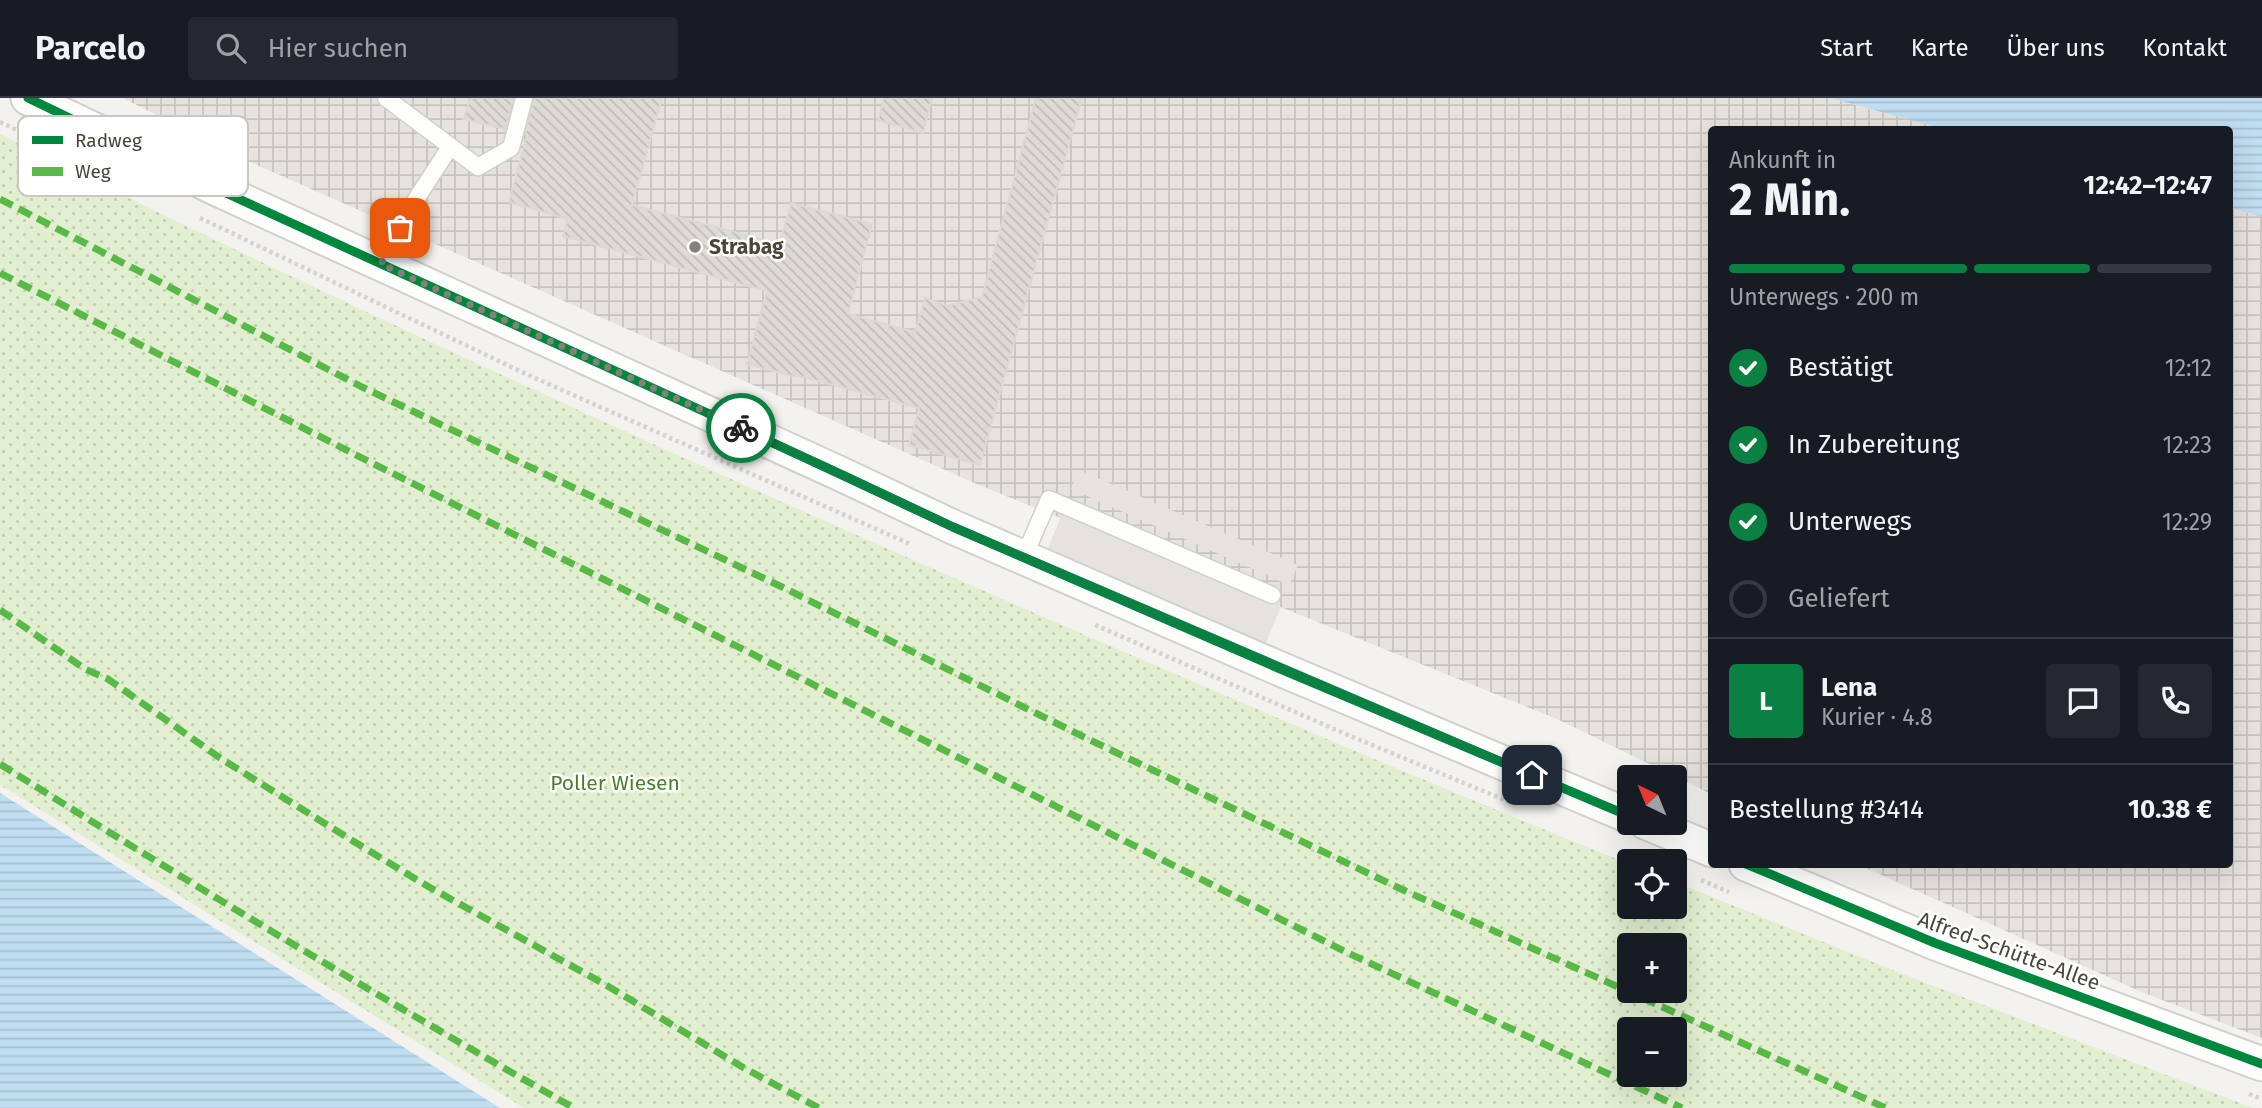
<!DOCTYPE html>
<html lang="de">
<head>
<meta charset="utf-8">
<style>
  body { margin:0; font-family:"Fira Sans",sans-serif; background:#242831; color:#f1f3f6; height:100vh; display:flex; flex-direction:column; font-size:26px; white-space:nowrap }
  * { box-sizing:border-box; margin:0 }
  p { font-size:23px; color:#9ea1a6 }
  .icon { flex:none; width:38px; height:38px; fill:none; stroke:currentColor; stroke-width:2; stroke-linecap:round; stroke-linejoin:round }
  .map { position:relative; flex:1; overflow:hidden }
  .panel { position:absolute; left:1708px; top:28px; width:525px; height:742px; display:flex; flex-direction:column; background:#171b24; border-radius:7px; box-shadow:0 7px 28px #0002 }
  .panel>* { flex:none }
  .needle { width:46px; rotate:317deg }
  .buttons { position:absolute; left:1617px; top:667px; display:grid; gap:14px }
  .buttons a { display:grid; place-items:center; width:70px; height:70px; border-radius:7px; background:#171b24; box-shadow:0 7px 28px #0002; font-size:35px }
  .pin { position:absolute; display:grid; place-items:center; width:60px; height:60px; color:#fff; margin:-30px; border-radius:14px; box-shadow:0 4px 10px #0006 }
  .courier { position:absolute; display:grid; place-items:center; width:70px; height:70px; margin:-35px; border:5px solid #0b8043; border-radius:50%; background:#fff; color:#222; box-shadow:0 2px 9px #0007 }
  .headline em { font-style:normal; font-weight:700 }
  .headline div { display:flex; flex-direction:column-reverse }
  .headline { display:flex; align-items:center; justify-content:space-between; height:119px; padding:0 21px }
  h1 { font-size:46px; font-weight:700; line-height:52px }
  .bar { display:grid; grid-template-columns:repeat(4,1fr); gap:10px 7px; align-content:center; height:84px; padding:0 21px }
  .bar i { height:9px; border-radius:5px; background:#363941 }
  .bar .selected { background:#0b8043 }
  .bar p { grid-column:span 4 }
  .line { display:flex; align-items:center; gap:18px; padding:0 21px; border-top:2px solid #363941 }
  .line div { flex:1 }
  .round { display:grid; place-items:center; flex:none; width:74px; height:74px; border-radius:7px; background:#242831 }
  ol { padding:0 21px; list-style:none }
  li { display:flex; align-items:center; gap:21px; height:77px }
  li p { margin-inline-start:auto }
  li .icon { padding:7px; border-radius:50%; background:#0b8043; color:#fff; stroke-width:4 }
  li:last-child { color:#9ea1a6 }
  li i { width:38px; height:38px; border:4px solid #363941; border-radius:50% }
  header { display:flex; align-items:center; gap:42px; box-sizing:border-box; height:98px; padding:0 35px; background:#171b24; border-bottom:2px solid #363941 }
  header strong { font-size:33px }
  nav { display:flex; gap:38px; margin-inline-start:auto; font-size:24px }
  .search { width:490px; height:63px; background:#242831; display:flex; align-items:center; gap:18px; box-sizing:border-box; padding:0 24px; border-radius:7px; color:#9ea1a6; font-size:26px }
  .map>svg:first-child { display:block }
  .industrial { fill:url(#industrial-grid) }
  .park { fill:url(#park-dots); fill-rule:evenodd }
  .parking { fill:#e6e3df }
  .water { fill:url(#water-rules) }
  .building { fill:url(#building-back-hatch); stroke:#dcd9d4; stroke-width:2 }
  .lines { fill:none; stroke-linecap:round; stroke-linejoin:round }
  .lane-casing { stroke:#d2d0cb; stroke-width:19 }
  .street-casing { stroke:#d2d0cb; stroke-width:37 }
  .path { stroke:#d3d2cc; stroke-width:4.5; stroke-dasharray:3.5 3.5; stroke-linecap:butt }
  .lane { stroke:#fdfdfc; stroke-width:16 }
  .street { stroke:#fdfdfc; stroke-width:33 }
  .quiet { stroke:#58b947; stroke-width:7; stroke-dasharray:14 7; stroke-linecap:butt }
  .cycleway-casing { stroke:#fff; stroke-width:13 }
  .cycleway { stroke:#00873e; stroke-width:9 }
  .done { stroke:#868178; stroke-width:7; stroke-dasharray:0 12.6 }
  .route { stroke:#0b8043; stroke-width:9 }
  .poi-dot { fill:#868178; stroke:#fff; stroke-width:2.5 }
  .labels { text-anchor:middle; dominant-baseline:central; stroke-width:5; stroke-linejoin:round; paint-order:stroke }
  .poi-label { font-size:21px; font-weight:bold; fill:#4b4439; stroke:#fff; text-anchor:start }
  .park-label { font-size:21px; fill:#4a7f2a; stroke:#fff }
  .street-label { font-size:21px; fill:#4b4439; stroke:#fff }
  .key { fill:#fff; stroke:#c9c7c4; stroke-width:2 }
  .key-label { font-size:19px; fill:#4b4439 }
</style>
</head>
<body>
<header>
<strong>Parcelo</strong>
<div class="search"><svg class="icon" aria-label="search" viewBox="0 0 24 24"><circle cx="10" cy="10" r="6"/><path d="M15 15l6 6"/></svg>Hier suchen</div>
<nav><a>Start</a><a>Karte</a><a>Über uns</a><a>Kontakt</a></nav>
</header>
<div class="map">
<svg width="2262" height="1010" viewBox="0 0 2262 1010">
  <defs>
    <pattern id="industrial-grid" width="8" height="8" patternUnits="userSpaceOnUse" patternTransform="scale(1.75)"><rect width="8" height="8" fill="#e6e2de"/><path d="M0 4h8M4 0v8" fill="none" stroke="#c7c3bf"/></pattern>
    <pattern id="park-dots" width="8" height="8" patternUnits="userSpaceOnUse" patternTransform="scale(1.75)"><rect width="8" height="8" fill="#e1eecf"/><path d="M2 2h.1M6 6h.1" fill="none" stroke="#c3cdb2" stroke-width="1.8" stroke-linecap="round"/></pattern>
    <pattern id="water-rules" width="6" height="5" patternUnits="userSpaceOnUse" patternTransform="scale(1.75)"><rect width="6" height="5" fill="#c0ddf1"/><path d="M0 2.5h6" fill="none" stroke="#a6bfcf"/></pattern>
    <pattern id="building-back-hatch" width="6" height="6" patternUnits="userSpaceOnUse" patternTransform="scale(1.75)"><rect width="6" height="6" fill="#dedbd6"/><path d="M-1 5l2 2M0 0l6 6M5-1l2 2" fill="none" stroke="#c0bdb8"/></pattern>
  </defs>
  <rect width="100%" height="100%" fill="#f4f2ee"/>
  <path class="industrial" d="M123 0H1830L1943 31 1712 32 1711 696 1557 621 979 387 239 59Z
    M2230 110 2262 119V940L2144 895 1859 767 2230 766Z"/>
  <path class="park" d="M0 36C305 189 615 331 927 468 1160 570 1393 671 1629 766V808H1675V784L1900 875 2253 1010H524L0 687ZM1629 847H1675V892H1629ZM1629 931H1675V976H1629Z"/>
  <path class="parking" d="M731 339 866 401 863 407 728 345Z
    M1079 372 1298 467 1289 487 1071 391Z
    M1063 413 1281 509 1264 549 1046 455Z"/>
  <path class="water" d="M1830 0H2262V119L2230 110V32L1943 31Z
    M0 695 500 1010H0Z"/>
  <path class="building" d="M470 0H513L505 31 464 21Z
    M534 0H662L632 107 780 146 791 105 872 126 848 216 915 234 925 200 947 208 982 199 1036 0H1082L980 367 909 347 919 310 796 277V279L747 266 767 193 563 138 568 121 509 104 527 37 525 36Z
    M884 0H932L923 35 878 22Z"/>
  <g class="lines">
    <g class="lane-casing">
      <path id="lane" d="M386 0 478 69 511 50 524 0
        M381 166 409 112 450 49
        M1024 459 1049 401 1272 497"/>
    </g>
    <g class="street-casing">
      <path id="street" d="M28 0 215 90 843 377 953 429 1278 570 1629 718
        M1645 724 1712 752
        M1746 766 1935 845 2262 966"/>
    </g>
    <path class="path" d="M0 24 106 75
      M200 120 528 277 910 446
      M1095 527 1348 637 1512 705
      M1701 782 1729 794
      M2249 996 2262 1001"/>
    <use href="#lane" class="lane"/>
    <use href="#street" class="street"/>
    <path class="quiet" d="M0 101 362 289 780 488 1088 641 1399 790 1886 1010
      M0 175 364 361 1348 855 1682 1010
      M0 512 85 571 108 581 220 660 353 743 429 789 606 887 744 970 819 1010
      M0 666C189 785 380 900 574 1010"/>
    <g class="cycleway-casing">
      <path id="cycleway" d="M28 0 215 90 843 377 953 429 1278 570 1629 718
        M1746 766 1935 845 2262 966"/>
    </g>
    <use href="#cycleway" class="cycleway"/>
  </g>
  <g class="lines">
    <path class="done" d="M400 130 381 166 741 330"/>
    <path class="route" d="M741 330 953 429 1532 677"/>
  </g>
  <circle class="poi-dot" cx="695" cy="149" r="7"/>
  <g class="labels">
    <g class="poi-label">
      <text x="709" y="149">Strabag</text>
    </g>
    <g class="park-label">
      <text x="615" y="685">Poller Wiesen</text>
    </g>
    <g class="street-label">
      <text transform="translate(2009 853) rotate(20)">Alfred-Schütte-Allee</text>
    </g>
  </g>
  <rect x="18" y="18" width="230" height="80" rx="10" class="key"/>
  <rect x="32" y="38" width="31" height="8" fill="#00873e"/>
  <rect x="32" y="69" width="31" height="9" fill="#58b947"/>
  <g class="key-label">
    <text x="75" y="49">Radweg</text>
    <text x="75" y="80">Weg</text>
  </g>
</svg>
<div class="buttons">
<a><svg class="needle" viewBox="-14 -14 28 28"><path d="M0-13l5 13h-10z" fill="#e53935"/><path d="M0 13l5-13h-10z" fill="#9ea1a6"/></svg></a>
<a><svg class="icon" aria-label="locate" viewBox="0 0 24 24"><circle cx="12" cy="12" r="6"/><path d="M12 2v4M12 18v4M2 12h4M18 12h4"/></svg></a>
<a>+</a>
<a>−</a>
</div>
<div class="pin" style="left:400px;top:130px;background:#ea580c"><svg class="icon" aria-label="bag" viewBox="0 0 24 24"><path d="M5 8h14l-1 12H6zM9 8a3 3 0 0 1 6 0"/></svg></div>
<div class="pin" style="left:1532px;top:677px;background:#1f2937"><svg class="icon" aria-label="home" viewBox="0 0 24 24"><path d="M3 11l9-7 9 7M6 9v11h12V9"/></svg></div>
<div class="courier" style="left:741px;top:330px"><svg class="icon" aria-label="bike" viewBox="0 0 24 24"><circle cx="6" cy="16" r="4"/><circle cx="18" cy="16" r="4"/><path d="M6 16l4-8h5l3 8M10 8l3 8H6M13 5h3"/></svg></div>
<section class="panel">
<div class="headline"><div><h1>2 Min.</h1><p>Ankunft in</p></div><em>12:42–12:47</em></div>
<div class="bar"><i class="selected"></i><i class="selected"></i><i class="selected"></i><i></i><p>Unterwegs · 200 m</p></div>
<ol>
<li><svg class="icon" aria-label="check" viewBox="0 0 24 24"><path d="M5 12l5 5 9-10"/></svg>Bestätigt<p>12:12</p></li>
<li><svg class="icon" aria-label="check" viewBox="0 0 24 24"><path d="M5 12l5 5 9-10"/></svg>In Zubereitung<p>12:23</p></li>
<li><svg class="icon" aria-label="check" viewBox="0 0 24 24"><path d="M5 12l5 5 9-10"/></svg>Unterwegs<p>12:29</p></li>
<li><i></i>Geliefert</li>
</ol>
<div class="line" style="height:126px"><b class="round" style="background:#0b8043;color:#fff">L</b><div><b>Lena</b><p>Kurier · 4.8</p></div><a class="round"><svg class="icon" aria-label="chat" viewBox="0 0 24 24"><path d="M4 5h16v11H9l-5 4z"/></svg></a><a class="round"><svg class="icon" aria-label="phone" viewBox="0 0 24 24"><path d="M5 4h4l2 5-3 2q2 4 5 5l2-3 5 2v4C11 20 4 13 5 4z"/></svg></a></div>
<div class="line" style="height:91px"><div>Bestellung #3414</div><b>10.38 €</b></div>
</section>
</div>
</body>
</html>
